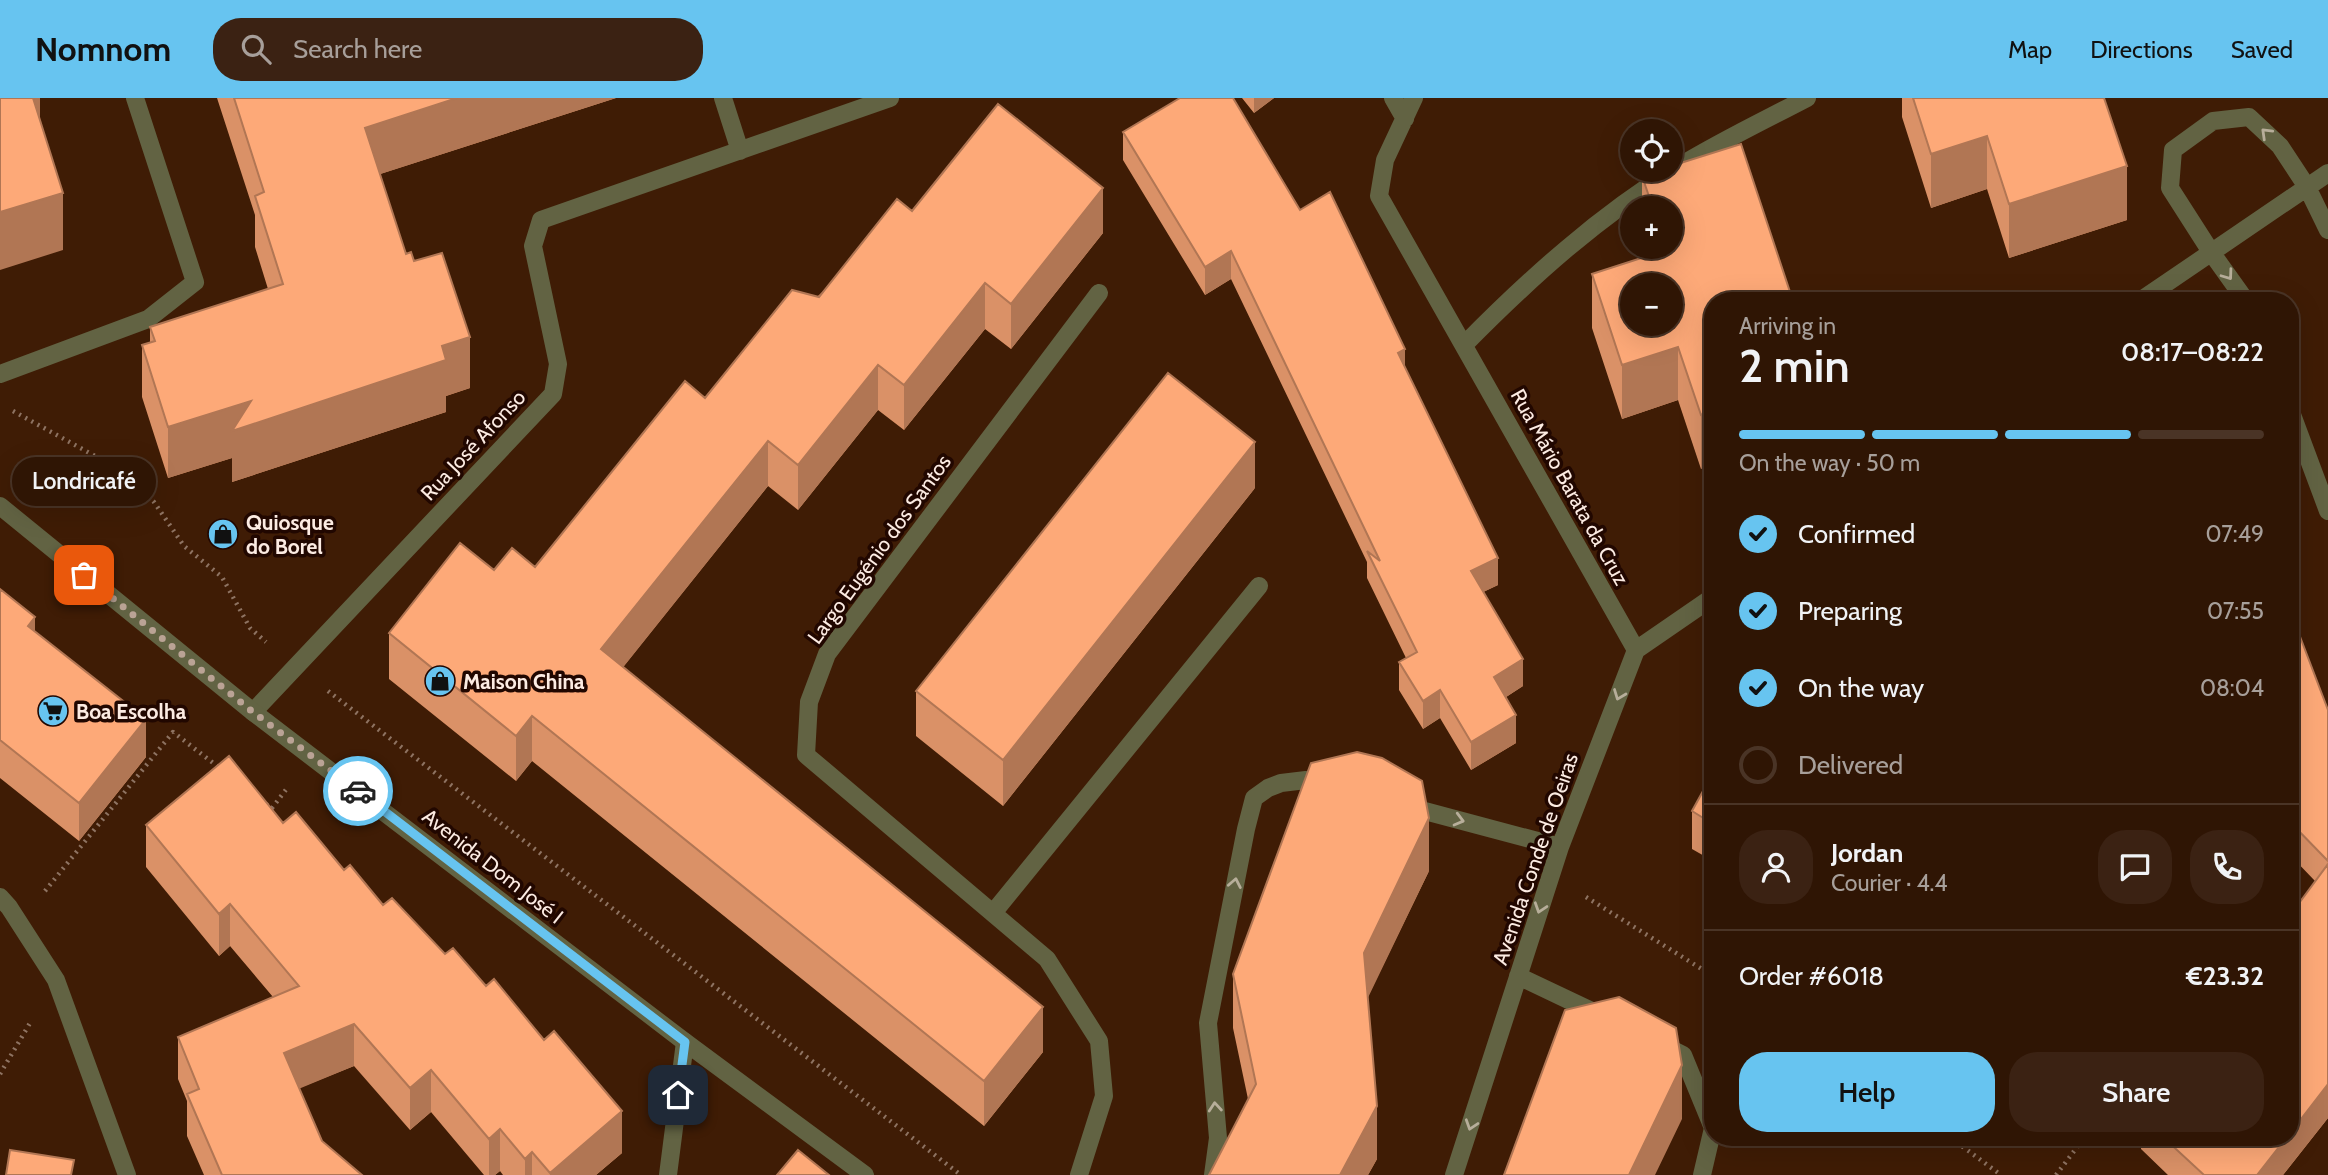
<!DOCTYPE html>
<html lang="en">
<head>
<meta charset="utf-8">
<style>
  body { margin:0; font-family:Cabin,sans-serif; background:#3b2213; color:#f1f3f6; height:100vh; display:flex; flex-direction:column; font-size:26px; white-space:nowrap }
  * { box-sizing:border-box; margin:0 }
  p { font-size:23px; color:#a79f9a }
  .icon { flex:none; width:38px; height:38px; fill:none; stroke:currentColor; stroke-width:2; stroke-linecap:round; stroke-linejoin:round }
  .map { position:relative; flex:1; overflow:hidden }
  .details { position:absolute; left:1704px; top:194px; width:595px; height:854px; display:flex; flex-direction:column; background:#2f1504; border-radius:28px; box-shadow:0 7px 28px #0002,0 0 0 2px #4a3426 }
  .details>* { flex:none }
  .tools { position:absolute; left:1620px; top:21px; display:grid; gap:14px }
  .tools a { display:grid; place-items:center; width:63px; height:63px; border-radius:50%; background:#2f1504; box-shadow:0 7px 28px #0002,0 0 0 2px #4a3426; font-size:35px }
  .pin { position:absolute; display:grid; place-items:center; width:60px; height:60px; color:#fff; margin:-30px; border-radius:14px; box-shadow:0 4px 10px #0006 }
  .courier { position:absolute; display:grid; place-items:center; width:70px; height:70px; margin:-35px; border:5px solid #67c4f0; border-radius:50%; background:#fff; color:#222; box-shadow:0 2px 9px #0007 }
  .bubble { position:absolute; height:49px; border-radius:24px; background:#2f1504; box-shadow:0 7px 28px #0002,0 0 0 2px #4a3426; font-size:23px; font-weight:600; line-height:49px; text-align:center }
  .headline em { font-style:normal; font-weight:600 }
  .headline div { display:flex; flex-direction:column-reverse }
  .headline { display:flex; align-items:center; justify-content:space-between; height:119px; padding:0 35px }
  h1 { font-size:46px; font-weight:600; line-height:52px }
  .bar { display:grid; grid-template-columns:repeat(4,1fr); gap:10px 7px; align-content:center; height:84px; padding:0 35px }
  .bar i { height:9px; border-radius:5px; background:#4a3426 }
  .bar .active { background:#67c4f0 }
  .bar p { grid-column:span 4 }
  .line { display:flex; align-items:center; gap:18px; padding:0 35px; border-top:2px solid #4a3426 }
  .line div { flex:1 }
  .round { display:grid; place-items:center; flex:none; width:74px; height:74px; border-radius:28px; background:#3b2213 }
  ol { padding:0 35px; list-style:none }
  li { display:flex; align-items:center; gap:21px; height:77px }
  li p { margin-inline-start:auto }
  li .icon { padding:7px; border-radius:50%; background:#67c4f0; color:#111; stroke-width:4 }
  li:last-child { color:#a79f9a }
  li i { width:38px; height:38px; border:4px solid #4a3426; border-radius:50% }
  .primary-button { display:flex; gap:14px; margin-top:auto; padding:14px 35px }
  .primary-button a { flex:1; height:80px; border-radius:28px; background:#67c4f0; color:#111; font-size:28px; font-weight:600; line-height:80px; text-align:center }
  .primary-button a+a { background:#3b2213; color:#f1f3f6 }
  header { display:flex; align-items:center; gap:42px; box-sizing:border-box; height:98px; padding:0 35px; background:#67c4f0; color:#111 }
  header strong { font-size:33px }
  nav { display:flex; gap:38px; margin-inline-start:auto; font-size:24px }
  .search { width:490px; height:63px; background:#3b2213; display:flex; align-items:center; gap:18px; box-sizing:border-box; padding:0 24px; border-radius:28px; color:#a79f9a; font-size:26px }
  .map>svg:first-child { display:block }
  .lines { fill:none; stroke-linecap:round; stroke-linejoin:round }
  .path { stroke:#8e7362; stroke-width:4.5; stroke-dasharray:2 5; stroke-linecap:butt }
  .minor { stroke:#626343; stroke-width:18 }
  .tertiary { stroke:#626343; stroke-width:18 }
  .wall { fill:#da9167 }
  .shaded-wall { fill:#b17654 }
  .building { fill:#fda978; stroke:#b17654; stroke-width:2; fill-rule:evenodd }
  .oneway { stroke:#b7ae9a }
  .done { stroke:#baa395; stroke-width:7; stroke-dasharray:0 12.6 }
  .route { stroke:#67c4f0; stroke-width:9 }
  .labels { text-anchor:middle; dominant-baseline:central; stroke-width:7; stroke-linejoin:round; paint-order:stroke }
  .street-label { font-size:21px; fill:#fcebe2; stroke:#210700 }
  .poi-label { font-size:21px; font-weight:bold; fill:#fcebe2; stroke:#210700; text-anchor:start }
</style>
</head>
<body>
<header>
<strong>Nomnom</strong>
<div class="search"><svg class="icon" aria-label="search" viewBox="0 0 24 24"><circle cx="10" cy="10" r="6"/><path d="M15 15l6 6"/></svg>Search here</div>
<nav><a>Map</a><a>Directions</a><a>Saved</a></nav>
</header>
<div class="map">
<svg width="2328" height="1077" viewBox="0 0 2328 1077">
  <rect width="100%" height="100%" fill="#3f1c05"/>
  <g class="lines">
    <path class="path" d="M13 313 126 375 154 404 184 448 222 479 250 530 266 544
      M328 593 961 1077
      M266 706 272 710 288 689
      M45 793 173 634 221 671
      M1586 799 1713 878
      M0 976 30 925
      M1951 1040 2001 1077
      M2056 1077 2084 1040"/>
    <path class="minor" d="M723 0 740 53
      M1393 0 1405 21
      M1414 0 1385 62 1379 98 1636 552
      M2140 203 2328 75
      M2246 203 2211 154 2170 90 2173 52 2213 23 2249 19 2280 48 2307 89 2328 132
      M1464 247C1531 179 1599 118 1680 68 1721 43 1765 22 1807 0
      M0 276 148 221 195 184 135 0
      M2291 314 2328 413
      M253 614 553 296 558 266 533 148 541 122 890 0
      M1406 708 1560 749
      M0 799 9 809 56 882 127 1077
      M993 815 1259 488
      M1518 878 1602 918
      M1659 945 1683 957 1713 1030 1702 1077
      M668 1077 685 944
      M1079 1077 1104 998 1099 943 1047 861 806 657 809 604 827 556 1099 195
      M1213 1077 1218 1040 1208 925 1246 731 1254 700 1268 690 1281 685 1306 682 1328 688
      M1454 1077 1560 749 1636 552 1713 499"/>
    <path class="tertiary" d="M0 408 253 614 685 944 865 1077"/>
  </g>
  <path class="wall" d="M217 0H616L380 76 406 156 414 163 470 290 446 298V314L232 384V360L168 380 142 299V247L150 245V229L268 191 255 149V117Z
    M1242 0H1274L1254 15Z
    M1902 0H2104L2127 122 2009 160 1987 91 1931 110 1902 19Z
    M1123 34 1300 112 1405 271 1498 487 1483 494 1523 588 1506 599 1516 645 1471 672 1440 620 1423 631 1399 592V564L1406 560 1367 480V464L1231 181 1205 197 1123 62Z
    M1741 46 1701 371 1678 302 1622 321 1592 230V176L1650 157 1648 149H1671V110H1642V78Z
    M912 113 1103 135 1011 251 985 231 904 332 878 312 798 412 768 388 623 569 1043 954 984 1028 532 663 516 683 389 581V535L494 472 535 469 705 300Z
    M1255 390 1003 708 916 638V593Z
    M0 491 35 534 146 659 79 743 0 680Z
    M2291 515 2328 612V1020L2283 1077H2168L2141 1051V1040H2291L2315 783 2291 758Z
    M1713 675V763L1692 751V713Z
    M283 725 344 772 383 807 622 1055 596 1077H503L500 1073 495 1077H484L431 1014 410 1032 354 968 299 990 322 1043 362 1077H204L187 1038V1003L178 981V939L273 899 230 848 219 858 146 769V727Z
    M1429 773 1367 900 1377 1061 1368 1077H1209L1248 1001 1233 930V876Z"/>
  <path class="shaded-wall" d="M29 0H40V41Z
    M457 0H616L365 81V30Z
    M1254 0H1274L1254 15Z
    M1987 38V91L1931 110V56Z
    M2127 68V122L2009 160V106Z
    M1103 90V135L1011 251V206Z
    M63 95V152L0 172V114Z
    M1231 153V181L1205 197V169Z
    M985 185V231L904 332V287Z
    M470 239V290L446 298V314L232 384V360L168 380V329L251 303 442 248Z
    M1678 249V302L1622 321V267Z
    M1405 251V279L1398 255Z
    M878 267V312L798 412V367Z
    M1713 313V367L1701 371V317Z
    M768 343V388L601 597V551Z
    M1255 344V390L1003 708V662Z
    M1498 460V487L1471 500V473Z
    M35 519V557L28 528Z
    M1523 561V588L1494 607V579Z
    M1440 592V620L1423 631V603Z
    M1516 617V645L1471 672V644Z
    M532 618V663L516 683V638Z
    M146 621V659L79 743V705Z
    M1429 720V773L1364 908V855Z
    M230 806V848L219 858V816Z
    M1043 909V954L984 1028V983Z
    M354 926V968L284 997V955Z
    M1682 967V1021L1655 1077H1629Z
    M431 972V1014L410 1032V990Z
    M2328 986V1020L2283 1077H2257L2286 1040H2291V1034Z
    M1377 1008V1061L1368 1077H1340Z
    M622 1013V1055L596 1077H550V1075Z
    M500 1031V1073L495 1077H489V1041Z
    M532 1054V1077H525V1061Z"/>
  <path class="building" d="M0 0H33L63 95 0 114Z
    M234 0H457L365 30 406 156 411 154 414 163 442 155 470 239 442 248 446 262 232 333 251 303 168 329 142 247 155 243 150 229 283 186 255 98 264 94Z
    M1180 0H1233L1300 112 1330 94 1405 251 1398 255 1498 460 1471 473 1523 561 1494 579 1516 617 1471 644 1440 592 1423 603 1399 564 1417 554 1367 453 1380 463 1231 153 1205 169 1123 34Z
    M1913 0H2104L2127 68 2009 106 1987 38 1931 56Z
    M998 6 1103 90 1011 206 985 185 904 287 878 267 798 367 768 343 601 551 1043 909 984 983 532 618 516 638 389 535 460 445 494 472 512 450 535 469 685 283 705 300 792 192 819 199 897 101 912 113Z
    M1741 46 1793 203H1713V313L1701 317 1678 249 1622 267 1592 176 1666 152 1665 149H1671V110H1653L1642 78 1661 72H1671V68ZM1633 187H1671V226H1633Z
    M1168 275 1255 344 1003 662 916 593Z
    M0 491 35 519 28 528 146 621 79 705 0 642Z
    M2291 515 2328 612V763L2291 725Z
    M1357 654 1382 660 1422 683 1429 720 1364 855 1377 1008 1340 1077H1209L1256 986 1233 876 1311 665Z
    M229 658 283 725 296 714 344 772 350 767 383 807 392 800 445 856 453 850 486 888 494 881 544 942 554 933 622 1013 550 1075 532 1054 525 1061 500 1031 489 1041 431 972 410 990 354 926 284 955 322 1043 362 1077H222L187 996 199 991 178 939 299 888 230 806 219 816 146 727Z
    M1713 675V726L1692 713Z
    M2328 766V986L2291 1034V816Z
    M1619 899 1676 930 1682 967 1629 1077H1504L1565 912Z
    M2164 1040H2286L2257 1077H2204Z
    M10 1052 74 1062 71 1077H6Z
    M798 1052 829 1077H777Z"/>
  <defs><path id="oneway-chevron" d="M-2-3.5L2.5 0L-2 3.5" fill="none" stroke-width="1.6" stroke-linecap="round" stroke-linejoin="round" transform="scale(1.75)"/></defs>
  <g class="oneway">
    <use href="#oneway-chevron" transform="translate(2266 35) rotate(-136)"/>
    <use href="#oneway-chevron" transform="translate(2228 177) rotate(54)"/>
    <use href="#oneway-chevron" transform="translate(1619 597) rotate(111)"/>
    <use href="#oneway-chevron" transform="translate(1459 722) rotate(15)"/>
    <use href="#oneway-chevron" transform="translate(1235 785) rotate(-79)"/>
    <use href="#oneway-chevron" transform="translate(1540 810) rotate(108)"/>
    <use href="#oneway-chevron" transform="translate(1215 1009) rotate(-95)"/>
    <use href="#oneway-chevron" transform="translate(1471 1027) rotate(108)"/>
  </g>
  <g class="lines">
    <path class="done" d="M84 477 253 614 358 693"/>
    <path class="route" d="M358 693 685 944 678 997"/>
  </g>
  <defs>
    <g id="shop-disc" transform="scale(1.575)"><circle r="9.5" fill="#67c4f0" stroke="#210700"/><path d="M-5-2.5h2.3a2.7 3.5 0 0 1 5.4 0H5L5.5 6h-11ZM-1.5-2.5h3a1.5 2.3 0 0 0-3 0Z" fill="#111"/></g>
    <g id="supermarket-disc" transform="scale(1.575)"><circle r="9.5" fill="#67c4f0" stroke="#210700"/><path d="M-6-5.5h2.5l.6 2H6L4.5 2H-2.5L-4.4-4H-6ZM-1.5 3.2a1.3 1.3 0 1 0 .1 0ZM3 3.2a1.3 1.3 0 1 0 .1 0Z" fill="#111"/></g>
  </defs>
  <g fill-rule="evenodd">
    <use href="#shop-disc" x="223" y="436"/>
    <use href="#shop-disc" x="440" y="583"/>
    <use href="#supermarket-disc" x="53" y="613"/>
  </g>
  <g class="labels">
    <g class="street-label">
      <text transform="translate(473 347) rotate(-47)">Rua José Afonso</text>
      <text transform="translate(1570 389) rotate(61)">Rua Mário Barata da Cruz</text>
      <text transform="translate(879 451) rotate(-54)">Largo Eugénio dos Santos</text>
      <text transform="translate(1535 761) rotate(-71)">Avenida Conde de Oeiras</text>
      <text transform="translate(493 768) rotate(38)">Avenida Dom José I</text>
    </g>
    <g class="poi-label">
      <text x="246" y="424">Quiosque<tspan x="246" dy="24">do Borel</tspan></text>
      <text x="463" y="583">Maison China</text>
      <text x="76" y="613">Boa Escolha</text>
    </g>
  </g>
</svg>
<div class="tools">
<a><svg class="icon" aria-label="locate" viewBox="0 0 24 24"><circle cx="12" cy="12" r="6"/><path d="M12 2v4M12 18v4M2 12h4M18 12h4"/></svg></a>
<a>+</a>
<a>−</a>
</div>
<div class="pin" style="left:84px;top:477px;background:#ea580c"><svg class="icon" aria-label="bag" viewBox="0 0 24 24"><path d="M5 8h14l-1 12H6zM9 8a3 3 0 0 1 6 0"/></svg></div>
<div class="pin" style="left:678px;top:997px;background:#1f2937"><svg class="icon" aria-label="home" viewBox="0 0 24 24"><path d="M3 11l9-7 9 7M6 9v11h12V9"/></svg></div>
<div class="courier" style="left:358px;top:693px"><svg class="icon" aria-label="car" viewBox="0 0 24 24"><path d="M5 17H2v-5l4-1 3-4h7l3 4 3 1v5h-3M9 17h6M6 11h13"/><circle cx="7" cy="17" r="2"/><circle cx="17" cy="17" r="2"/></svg></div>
<div class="bubble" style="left:12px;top:359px;width:144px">Londricafé</div>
<section class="details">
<div class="headline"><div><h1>2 min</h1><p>Arriving in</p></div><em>08:17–08:22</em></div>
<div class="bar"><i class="active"></i><i class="active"></i><i class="active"></i><i></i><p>On the way · 50 m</p></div>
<ol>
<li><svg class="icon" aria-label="check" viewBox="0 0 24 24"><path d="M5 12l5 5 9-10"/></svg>Confirmed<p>07:49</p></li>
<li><svg class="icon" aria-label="check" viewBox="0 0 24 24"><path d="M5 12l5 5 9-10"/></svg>Preparing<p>07:55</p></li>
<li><svg class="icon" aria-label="check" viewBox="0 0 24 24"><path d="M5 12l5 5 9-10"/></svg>On the way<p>08:04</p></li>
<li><i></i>Delivered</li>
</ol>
<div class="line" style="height:126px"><a class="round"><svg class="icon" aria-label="person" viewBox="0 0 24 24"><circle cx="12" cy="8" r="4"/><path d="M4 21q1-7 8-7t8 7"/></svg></a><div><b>Jordan</b><p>Courier · 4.4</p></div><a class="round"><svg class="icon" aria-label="chat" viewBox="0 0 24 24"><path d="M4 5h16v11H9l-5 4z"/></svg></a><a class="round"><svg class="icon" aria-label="phone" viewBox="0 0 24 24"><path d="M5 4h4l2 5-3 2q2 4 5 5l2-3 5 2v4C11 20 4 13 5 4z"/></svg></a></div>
<div class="line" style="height:91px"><div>Order #6018</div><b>€23.32</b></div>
<div class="primary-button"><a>Help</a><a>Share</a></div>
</section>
</div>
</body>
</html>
